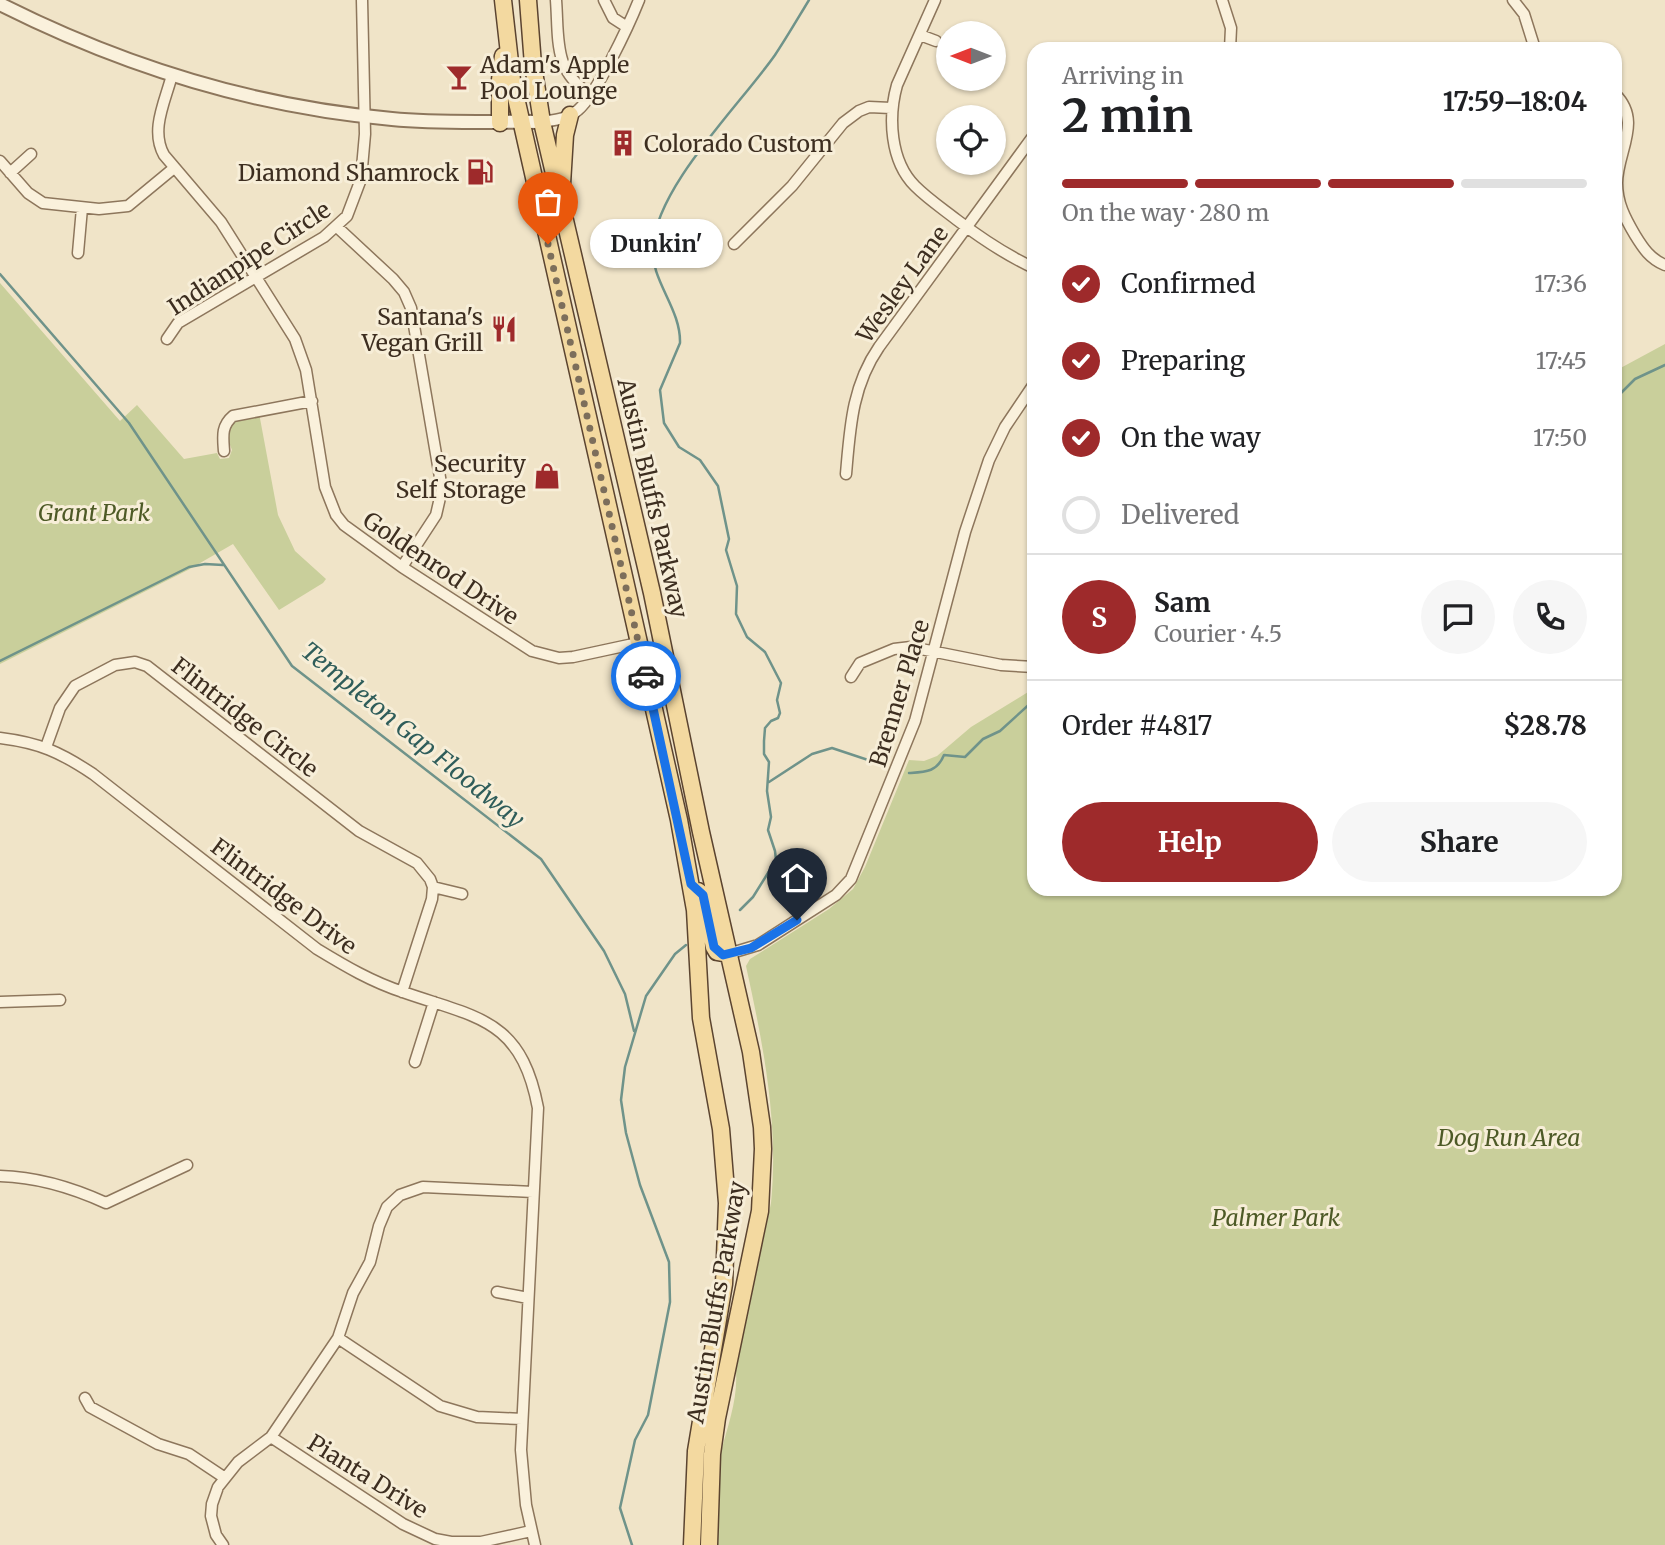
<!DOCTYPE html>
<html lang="en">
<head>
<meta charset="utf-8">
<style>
  body { margin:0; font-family:Merriweather,serif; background:#f6f6f6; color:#202124; height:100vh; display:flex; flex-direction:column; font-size:26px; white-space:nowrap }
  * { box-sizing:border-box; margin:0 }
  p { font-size:23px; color:#757577 }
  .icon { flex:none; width:38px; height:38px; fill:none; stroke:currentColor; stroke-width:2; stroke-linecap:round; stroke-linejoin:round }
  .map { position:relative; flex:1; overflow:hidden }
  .details { position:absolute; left:1027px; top:42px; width:595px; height:854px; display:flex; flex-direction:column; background:#fff; border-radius:21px; box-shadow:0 2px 5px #0004 }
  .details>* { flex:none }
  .needle { width:46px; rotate:270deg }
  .fabs { position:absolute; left:936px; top:21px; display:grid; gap:14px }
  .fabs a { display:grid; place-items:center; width:70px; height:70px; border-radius:50%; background:#fff; box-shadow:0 2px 5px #0004; font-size:35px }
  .pin { position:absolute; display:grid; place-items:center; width:60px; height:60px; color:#fff; margin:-72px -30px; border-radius:50% 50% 50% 0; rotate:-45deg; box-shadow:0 0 7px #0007 }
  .pin .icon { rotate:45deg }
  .courier { position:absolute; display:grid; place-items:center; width:70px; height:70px; margin:-35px; border:5px solid #1a73e8; border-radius:50%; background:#fff; color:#222; box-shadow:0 2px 9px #0007 }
  .bubble { position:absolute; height:49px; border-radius:24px; background:#fff; box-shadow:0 2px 5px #0004; font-size:23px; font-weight:700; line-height:49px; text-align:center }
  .headline em { font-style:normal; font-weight:700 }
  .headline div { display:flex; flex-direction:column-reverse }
  .headline { display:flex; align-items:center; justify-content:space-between; height:119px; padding:0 35px }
  h1 { font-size:46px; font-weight:700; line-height:52px }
  .bar { display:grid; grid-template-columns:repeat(4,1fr); gap:10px 7px; align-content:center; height:84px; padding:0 35px }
  .bar i { height:9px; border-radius:5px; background:#e0e0e0 }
  .bar .current { background:#9e2a2b }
  .bar p { grid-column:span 4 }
  .line { display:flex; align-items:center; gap:18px; padding:0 35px; border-top:2px solid #e0e0e0 }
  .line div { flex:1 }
  .round { display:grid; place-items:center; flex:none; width:74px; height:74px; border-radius:37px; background:#f6f6f6 }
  ol { padding:0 35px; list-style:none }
  li { display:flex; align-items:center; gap:21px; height:77px }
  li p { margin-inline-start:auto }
  li .icon { padding:7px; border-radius:50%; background:#9e2a2b; color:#fff; stroke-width:4 }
  li:last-child { color:#757577 }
  li i { width:38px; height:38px; border:4px solid #e0e0e0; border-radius:50% }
  .cta { display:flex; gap:14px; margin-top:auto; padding:14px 35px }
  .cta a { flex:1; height:80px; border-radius:42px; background:#9e2a2b; color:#fff; font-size:28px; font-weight:700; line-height:80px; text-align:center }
  .cta a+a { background:#f6f6f6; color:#202124 }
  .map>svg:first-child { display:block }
  .green { fill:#c9cf9b }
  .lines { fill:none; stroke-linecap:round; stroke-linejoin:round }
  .stream { stroke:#6f938a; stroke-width:2.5 }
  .minor-casing { stroke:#8d765c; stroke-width:13 }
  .tertiary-casing { stroke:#8d765c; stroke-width:16 }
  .primary-casing { stroke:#5b4430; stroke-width:19 }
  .minor { stroke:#faf1dc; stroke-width:10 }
  .tertiary { stroke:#faf1dc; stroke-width:12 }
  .primary { stroke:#f3d9a0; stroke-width:16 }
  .done { stroke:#7c6e5b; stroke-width:7; stroke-dasharray:0 12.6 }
  .route { stroke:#1a73e8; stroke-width:9 }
  .labels { text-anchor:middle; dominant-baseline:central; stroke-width:6; stroke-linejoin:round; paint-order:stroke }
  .poi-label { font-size:23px; fill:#3d2e20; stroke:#f7eed8; text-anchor:end }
  .street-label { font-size:23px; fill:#3d2e20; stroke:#f7eed8 }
  .park-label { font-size:23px; font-style:italic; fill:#4d5a26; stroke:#f7eed8 }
  .water-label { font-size:24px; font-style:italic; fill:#2f5d5a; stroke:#f7eed8 }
</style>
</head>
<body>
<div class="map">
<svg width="1665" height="1545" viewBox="0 0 1665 1545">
  <rect width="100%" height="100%" fill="#f0e4c8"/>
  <path class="green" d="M0 283 120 421 137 405 184 459 217 453 220 459 229 458 232 450 227 437 230 423 241 416 259 413 278 515 295 551 326 579 323 583 279 610 233 544 188 570 0 664Z
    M1665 344V1545H718C719 1518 716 1477 721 1452 728 1425 738 1399 736 1371L771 1203C779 1122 763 1044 746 966L750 959 829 909 853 889 865 867 909 760 924 761 937 756 971 727 1033 689 1029 676H1034V889H1615V371Z"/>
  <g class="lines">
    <path class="stream" d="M0 274 129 423 292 666 541 859 604 951 625 994 634 1031
      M1615 399 1635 379 1665 365
      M0 661 189 567 205 564 223 565
      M909 773C926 772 937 772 944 755L965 757 983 739 1000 731 1034 700
      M769 782 812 754 832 748 880 764
      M740 910 753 897 776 860 775 851 768 830 771 817 767 791 769 762 764 754V741L765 728 771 721 778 718 780 713 777 700 781 683 765 652 747 637 736 614 737 586 726 550 729 539 718 486 700 460 679 447 664 423 660 390 680 343C681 308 650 280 653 247 656 187 740 105 775 55 787 37 798 18 809 0
      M632 1545 620 1508 635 1440 648 1415 670 1302 669 1262 640 1185 626 1133 621 1100 625 1067 646 996 675 954 686 945"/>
    <g class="minor-casing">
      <path id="minor" d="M556 0C559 39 553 71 590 94
        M604 0 613 18 627 27
        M935 0 897 85C888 117 890 161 915 186 928 199 943 209 957 220 982 239 1006 255 1034 268
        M1222 0 1231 28 1230 49
        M1513 0 1524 14 1535 49
        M920 35 936 41
        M172 75C165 102 150 130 164 155L221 222 295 339 306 370 325 487 336 515 344 525 402 567 532 651 559 658 573 657 638 643
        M1615 94C1643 121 1617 152 1617 183 1617 203 1625 218 1635 235 1643 248 1650 259 1665 265
        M542 122C554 120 568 119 578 110 597 94 629 25 639 0
        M0 161 28 193 43 203 99 209 128 206 174 168
        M10 173 31 154
        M337 227 393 279 404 292 411 308 442 489 436 515 402 567
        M734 244 792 186 843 123 859 111 869 107 891 108
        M78 253 82 208
        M167 339 178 323 324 237 347 216 361 179 365 134 362 0
        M224 451C223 437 221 426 233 416L312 401
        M846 474C850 428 852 386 879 347L1034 135
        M851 677 860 663 894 649 911 647 1001 665 1034 667
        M0 738C40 743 60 752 93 774L317 949C345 966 372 982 403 992 477 1018 521 1018 538 1108L521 1450 526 1505 535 1545
        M46 747 60 708 75 686 115 665 135 662 147 666 359 831 417 863 430 879 433 887 432 899 402 992
        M433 887 462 894
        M728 954 758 945 836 895 851 879 915 721 965 532 989 460 1005 427 1034 384
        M0 1002 60 1000
        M415 1062 434 1002
        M0 1176C38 1177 71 1187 106 1203L187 1165
        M497 1292 528 1298
        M338 1338 440 1406 477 1417 522 1419
        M85 1398 90 1407 158 1444 189 1454 225 1478
        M271 1437 403 1524 435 1539 451 1542H481L531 1531
        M223 1545 216 1535 211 1516 212 1504 218 1487 238 1462 271 1437 338 1338 353 1293 370 1262 379 1226 387 1207 400 1195 423 1187 533 1192"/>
    </g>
    <g class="tertiary-casing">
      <path id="tertiary" d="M0 4C123 66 255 107 392 119 442 124 492 121 542 122"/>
    </g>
    <g class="primary-casing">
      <path id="primary" d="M503 0 512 80 679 820 695 910 701 1018 721 1129 727 1203 724 1284 696 1451 692 1545
        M528 0 533 65 542 122 652 593 701 832 751 1052 762 1127 763 1149 760 1211 717 1418 712 1454 709 1545
        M500 123V80L503 56
        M562 184 565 135 570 115
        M698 891 703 895 714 947 717 952 728 954"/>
    </g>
    <use href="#minor" class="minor"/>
    <use href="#tertiary" class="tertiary"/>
    <use href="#primary" class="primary"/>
  </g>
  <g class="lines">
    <path class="done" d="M548 244 646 676"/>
    <path class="route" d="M646 676 691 884 703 895 714 947 723 955 751 948 797 920"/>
  </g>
  <defs>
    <g id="bar-bare" transform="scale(2.1)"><path d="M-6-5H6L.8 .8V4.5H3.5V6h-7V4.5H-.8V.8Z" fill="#9e2a2b" stroke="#f7eed8" stroke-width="2.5" paint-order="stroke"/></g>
    <g id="building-bare" transform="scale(2.1)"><path d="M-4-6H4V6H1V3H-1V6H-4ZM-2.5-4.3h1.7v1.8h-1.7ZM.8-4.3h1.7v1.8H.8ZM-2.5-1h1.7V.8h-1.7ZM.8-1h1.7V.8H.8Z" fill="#9e2a2b" stroke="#f7eed8" stroke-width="2.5" paint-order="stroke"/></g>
    <g id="fuel-bare" transform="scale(2.1)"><path d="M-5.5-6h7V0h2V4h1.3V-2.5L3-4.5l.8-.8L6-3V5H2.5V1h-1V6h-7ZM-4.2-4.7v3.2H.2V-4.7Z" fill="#9e2a2b" stroke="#f7eed8" stroke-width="2.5" paint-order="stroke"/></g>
    <g id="restaurant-bare" transform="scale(2.1)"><path d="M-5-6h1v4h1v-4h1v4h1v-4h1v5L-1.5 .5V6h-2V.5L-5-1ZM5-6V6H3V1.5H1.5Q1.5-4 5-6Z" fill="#9e2a2b" stroke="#f7eed8" stroke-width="2.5" paint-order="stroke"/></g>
    <g id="shop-bare" transform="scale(2.1)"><path d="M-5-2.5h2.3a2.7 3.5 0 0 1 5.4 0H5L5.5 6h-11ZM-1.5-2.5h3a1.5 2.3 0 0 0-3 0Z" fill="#9e2a2b" stroke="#f7eed8" stroke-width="2.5" paint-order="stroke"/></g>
  </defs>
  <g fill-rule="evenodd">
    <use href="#bar-bare" x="459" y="77"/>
    <use href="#building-bare" x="623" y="143"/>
    <use href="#fuel-bare" x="480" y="172"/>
    <use href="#restaurant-bare" x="504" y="329"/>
    <use href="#shop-bare" x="547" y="476"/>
  </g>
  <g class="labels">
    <g class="poi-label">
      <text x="480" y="64" text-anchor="start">Adam's Apple<tspan x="480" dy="26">Pool Lounge</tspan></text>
      <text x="644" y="143" text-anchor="start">Colorado Custom</text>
      <text x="459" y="172">Diamond Shamrock</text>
      <text x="483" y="316">Santana's<tspan x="483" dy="26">Vegan Grill</tspan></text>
      <text x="526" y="463">Security<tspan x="526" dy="26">Self Storage</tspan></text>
    </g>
    <g class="street-label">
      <text transform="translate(249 258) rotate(-33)">Indianpipe Circle</text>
      <text transform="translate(902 284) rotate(-54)">Wesley Lane</text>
      <text transform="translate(653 498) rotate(77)">Austin Bluffs Parkway</text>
      <text transform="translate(441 568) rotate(34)">Goldenrod Drive</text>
      <text transform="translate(899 693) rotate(-73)">Brenner Place</text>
      <text transform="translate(245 717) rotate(38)">Flintridge Circle</text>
      <text transform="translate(284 896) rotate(37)">Flintridge Drive</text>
      <text transform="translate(716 1302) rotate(-80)">Austin Bluffs Parkway</text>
      <text transform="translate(368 1476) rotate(32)">Pianta Drive</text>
    </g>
    <g class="park-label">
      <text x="94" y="512">Grant Park</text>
      <text x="1509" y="1137">Dog Run Area</text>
      <text x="1276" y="1217">Palmer Park</text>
    </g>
    <g class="water-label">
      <text transform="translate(413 735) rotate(39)">Templeton Gap Floodway</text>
    </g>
  </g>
</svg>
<div class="fabs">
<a><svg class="needle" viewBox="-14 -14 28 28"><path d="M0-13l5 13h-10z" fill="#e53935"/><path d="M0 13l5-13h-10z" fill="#757577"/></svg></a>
<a><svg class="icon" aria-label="locate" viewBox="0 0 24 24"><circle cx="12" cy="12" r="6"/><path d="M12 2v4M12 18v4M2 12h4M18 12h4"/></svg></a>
</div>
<div class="pin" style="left:548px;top:244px;background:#ea580c"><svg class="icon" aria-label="bag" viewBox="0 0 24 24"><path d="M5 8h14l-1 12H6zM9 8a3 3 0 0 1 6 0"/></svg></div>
<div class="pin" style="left:797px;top:920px;background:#1f2937"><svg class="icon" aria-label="home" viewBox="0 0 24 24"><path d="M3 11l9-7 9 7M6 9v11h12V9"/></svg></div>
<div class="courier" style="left:646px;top:676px"><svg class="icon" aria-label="car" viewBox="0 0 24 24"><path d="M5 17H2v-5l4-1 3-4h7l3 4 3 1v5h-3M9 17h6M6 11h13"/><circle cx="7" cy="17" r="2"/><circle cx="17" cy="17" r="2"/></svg></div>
<div class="bubble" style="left:590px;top:219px;width:133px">Dunkin'</div>
<section class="details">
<div class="headline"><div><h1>2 min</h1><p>Arriving in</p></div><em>17:59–18:04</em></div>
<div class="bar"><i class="current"></i><i class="current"></i><i class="current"></i><i></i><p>On the way · 280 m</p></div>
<ol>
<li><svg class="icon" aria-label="check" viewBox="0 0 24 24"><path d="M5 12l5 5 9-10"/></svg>Confirmed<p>17:36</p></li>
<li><svg class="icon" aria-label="check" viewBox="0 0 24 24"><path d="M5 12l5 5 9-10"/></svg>Preparing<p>17:45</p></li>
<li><svg class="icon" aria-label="check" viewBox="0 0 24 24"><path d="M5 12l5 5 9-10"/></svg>On the way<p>17:50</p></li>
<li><i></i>Delivered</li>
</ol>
<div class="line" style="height:126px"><b class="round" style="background:#9e2a2b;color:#fff">S</b><div><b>Sam</b><p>Courier · 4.5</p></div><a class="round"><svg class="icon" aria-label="chat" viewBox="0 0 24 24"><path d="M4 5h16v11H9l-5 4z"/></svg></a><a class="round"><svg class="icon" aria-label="phone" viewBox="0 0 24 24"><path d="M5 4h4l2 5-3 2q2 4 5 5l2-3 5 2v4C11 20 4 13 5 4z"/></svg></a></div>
<div class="line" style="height:91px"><div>Order #4817</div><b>$28.78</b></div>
<div class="cta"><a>Help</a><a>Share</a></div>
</section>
</div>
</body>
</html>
